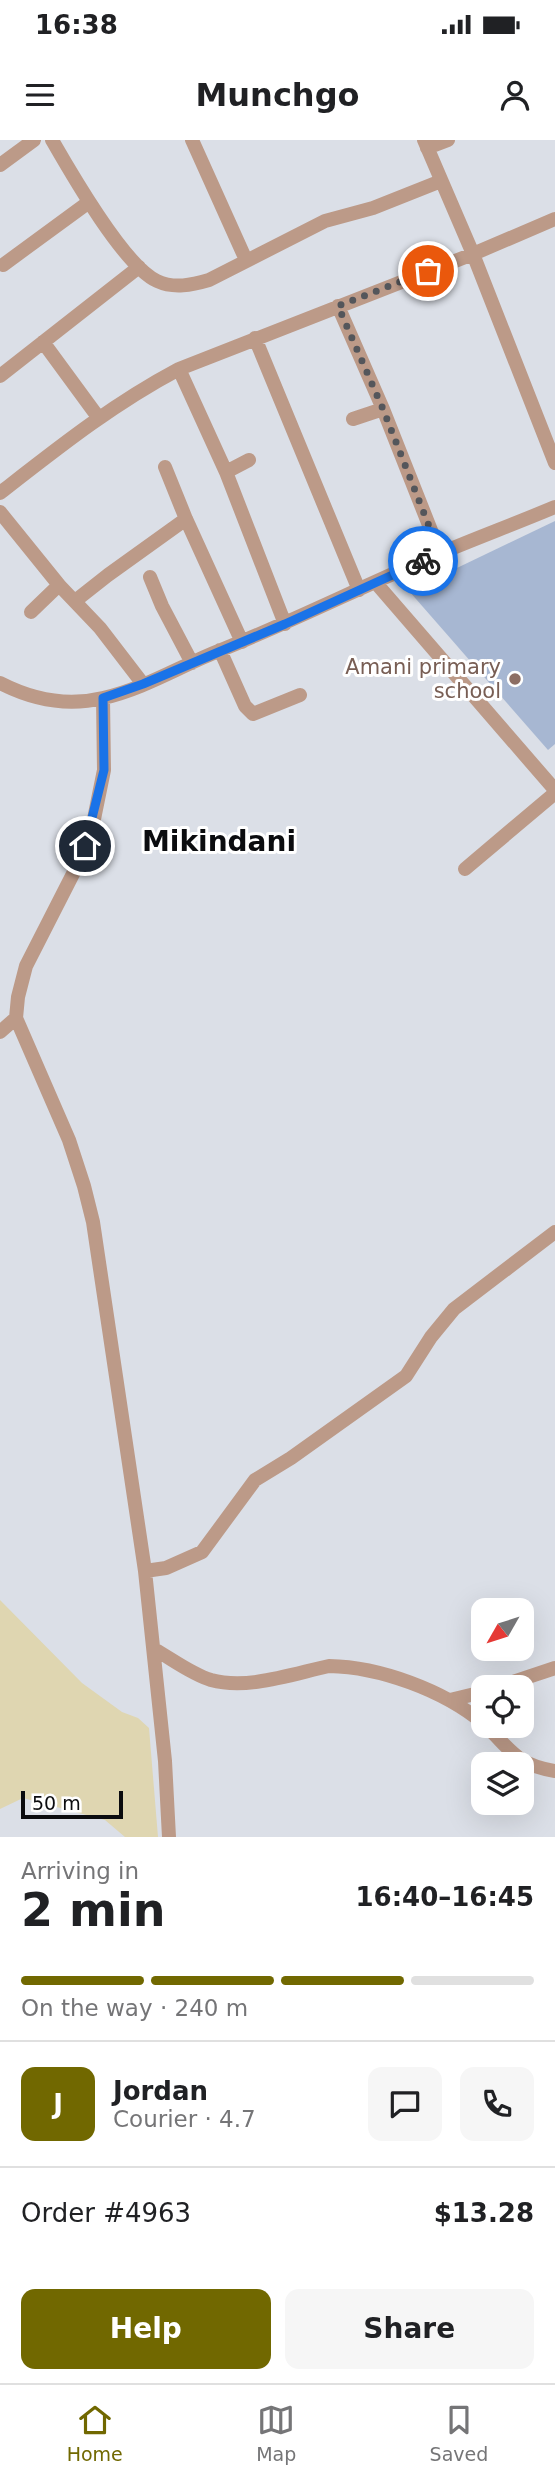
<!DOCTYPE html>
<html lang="en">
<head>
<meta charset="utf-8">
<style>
  body { margin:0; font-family:"DejaVu Sans",sans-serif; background:#f6f6f6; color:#202124; height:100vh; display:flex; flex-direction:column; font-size:26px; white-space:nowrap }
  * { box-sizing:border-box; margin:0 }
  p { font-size:23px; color:#757577 }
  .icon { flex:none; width:38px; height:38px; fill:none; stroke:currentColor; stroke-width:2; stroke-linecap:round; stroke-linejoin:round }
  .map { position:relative; height:1697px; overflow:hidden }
  .drawer { display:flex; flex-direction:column; background:#fff; flex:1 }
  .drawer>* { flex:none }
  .needle { width:46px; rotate:231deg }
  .controls { position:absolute; left:471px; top:1458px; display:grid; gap:14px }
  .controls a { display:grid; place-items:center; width:63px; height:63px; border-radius:14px; background:#fff; box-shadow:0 7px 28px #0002; font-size:35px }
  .scale { position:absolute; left:21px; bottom:18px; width:102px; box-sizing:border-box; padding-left:7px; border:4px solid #0b0c0f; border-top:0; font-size:19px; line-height:24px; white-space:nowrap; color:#0b0c0f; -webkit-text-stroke:5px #fff; paint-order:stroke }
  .pin { position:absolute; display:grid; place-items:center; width:60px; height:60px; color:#fff; margin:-30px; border:4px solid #fff; border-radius:50%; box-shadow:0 2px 7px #0007 }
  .courier { position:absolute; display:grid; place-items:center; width:70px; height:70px; margin:-35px; border:5px solid #1a73e8; border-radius:50%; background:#fff; color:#222; box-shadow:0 2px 9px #0007 }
  .summary em { font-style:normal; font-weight:700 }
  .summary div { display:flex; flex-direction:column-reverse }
  .summary { display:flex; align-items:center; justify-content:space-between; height:119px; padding:0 21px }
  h1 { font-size:46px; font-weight:700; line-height:52px }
  .bar { display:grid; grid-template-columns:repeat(4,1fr); gap:10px 7px; align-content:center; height:84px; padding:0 21px }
  .bar i { height:9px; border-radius:5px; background:#e0e0e0 }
  .bar .current { background:#716800 }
  .bar p { grid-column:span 4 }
  .line { display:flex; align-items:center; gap:18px; padding:0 21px; border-top:2px solid #e0e0e0 }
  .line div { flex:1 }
  .round { display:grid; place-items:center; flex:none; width:74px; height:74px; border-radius:14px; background:#f6f6f6 }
  .primary-button { display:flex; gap:14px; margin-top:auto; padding:14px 21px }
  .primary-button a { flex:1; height:80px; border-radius:14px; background:#716800; color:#fff; font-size:28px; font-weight:700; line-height:80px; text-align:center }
  .primary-button a+a { background:#f6f6f6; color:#202124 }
  .status { display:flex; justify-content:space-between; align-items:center; height:49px; padding:0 35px; background:#fff; direction:ltr }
  .status svg { height:19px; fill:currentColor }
  header { display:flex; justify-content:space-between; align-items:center; height:91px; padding:0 21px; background:#fff; font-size:32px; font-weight:700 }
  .dock { display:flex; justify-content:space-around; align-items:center; height:98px; border-top:2px solid #e0e0e0; background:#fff; font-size:19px; color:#757577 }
  .dock a { display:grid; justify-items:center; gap:4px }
  .dock .current { color:#716800 }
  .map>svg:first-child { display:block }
  .green { fill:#a7b7d2 }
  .sand { fill:#dfd6b1 }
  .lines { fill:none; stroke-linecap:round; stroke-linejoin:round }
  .minor { stroke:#bc9a88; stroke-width:14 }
  .done { stroke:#54565b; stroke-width:7; stroke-dasharray:0 12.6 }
  .route { stroke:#1a73e8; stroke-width:9 }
  .education-dot { fill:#8d6e63; stroke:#fff; stroke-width:2.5 }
  .labels { text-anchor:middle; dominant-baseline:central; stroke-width:6; stroke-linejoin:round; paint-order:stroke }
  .education-label { font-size:21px; fill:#785e54; stroke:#fff; text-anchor:end }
  .district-label { font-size:28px; font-weight:bold; fill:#0b0c0f; stroke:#fff }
</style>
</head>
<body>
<div class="status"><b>16:38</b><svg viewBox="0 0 49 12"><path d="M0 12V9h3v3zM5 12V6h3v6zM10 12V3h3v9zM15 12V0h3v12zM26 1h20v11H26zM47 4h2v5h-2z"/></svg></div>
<header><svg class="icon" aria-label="menu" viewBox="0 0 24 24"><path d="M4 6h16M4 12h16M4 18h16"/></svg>Munchgo<svg class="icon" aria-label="person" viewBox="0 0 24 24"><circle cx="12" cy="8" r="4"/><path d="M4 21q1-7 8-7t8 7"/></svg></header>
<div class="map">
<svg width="555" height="1697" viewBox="0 0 555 1697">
  <rect width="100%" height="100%" fill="#dbdfe7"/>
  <path class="green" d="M555 381V604L548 610 409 451Z"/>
  <path class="sand" d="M0 1460 82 1543 122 1572 138 1578 149 1588 158 1697H125L105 1680 23 1658 0 1669Z"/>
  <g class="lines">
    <path class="minor" d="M52 0C71 33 124 126 157 141 174 149 192 145 209 140L325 81 373 68 441 41
      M192 0 246 120
      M424 0 473 114 555 323
      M427 8 448 0
      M0 25 34 0
      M3 125 89 62
      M338 166 383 269 440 413
      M255 198 359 450
      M43 202 98 277
      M179 229 226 332 285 484
      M0 236 139 127
      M353 279 383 269
      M165 327 186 379 242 502
      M226 332 249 320
      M0 353C59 307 113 264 179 229L473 114 555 79
      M0 372 59 445 31 472
      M150 437 162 466 192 523
      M376 443 555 650
      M59 445 100 488 143 544
      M75 461 108 435 186 379
      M220 510 245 566 253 574 300 555
      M0 543C33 560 66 567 103 558 144 549 182 525 221 510 296 480 367 444 441 413 479 397 517 383 555 367
      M103 558 104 630 94 679 76 728 26 826 18 857 16 878 69 1000 84 1046 93 1082 145 1431 165 1621 169 1697
      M465 729 555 653
      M0 892 16 878
      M145 1431 166 1428 202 1412 255 1340 291 1318 406 1236 431 1197 454 1169 555 1092
      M154 1509C172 1519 191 1534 211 1540 248 1550 292 1534 329 1526 380 1527 443 1550 483 1583
      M498 1547 555 1528
      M450 1560 483 1552
      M486 1586C512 1611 517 1625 555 1631"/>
  </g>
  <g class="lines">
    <path class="done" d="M423 421 440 414 383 269 338 166 428 131"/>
    <path class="route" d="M85 706 104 630 103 558 143 544 285 484 423 421"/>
  </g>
  <circle class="education-dot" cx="515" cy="539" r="7"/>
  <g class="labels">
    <g class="education-label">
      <text x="501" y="527">Amani primary<tspan x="501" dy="24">school</tspan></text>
    </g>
    <g class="district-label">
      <text x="219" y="701">Mikindani</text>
    </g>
  </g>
</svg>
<div class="controls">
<a><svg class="needle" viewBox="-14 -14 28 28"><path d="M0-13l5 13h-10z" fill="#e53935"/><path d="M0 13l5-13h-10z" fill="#757577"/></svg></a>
<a><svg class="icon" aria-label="locate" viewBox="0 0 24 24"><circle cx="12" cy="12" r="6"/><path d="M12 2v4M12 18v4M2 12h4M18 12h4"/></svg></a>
<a><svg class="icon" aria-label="layers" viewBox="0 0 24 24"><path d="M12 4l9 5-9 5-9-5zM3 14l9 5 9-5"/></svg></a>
</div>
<div class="scale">50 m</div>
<div class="pin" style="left:428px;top:131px;background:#ea580c"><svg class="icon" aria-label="bag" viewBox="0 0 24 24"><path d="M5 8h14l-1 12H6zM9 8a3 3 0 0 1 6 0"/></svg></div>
<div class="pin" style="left:85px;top:706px;background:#1f2937"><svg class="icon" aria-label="home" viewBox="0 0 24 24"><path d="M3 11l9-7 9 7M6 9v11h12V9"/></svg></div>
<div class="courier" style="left:423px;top:421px"><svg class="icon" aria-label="bike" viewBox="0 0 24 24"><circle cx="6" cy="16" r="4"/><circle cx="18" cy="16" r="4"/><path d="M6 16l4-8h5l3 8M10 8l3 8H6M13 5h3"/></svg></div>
</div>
<section class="drawer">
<div class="summary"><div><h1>2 min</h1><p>Arriving in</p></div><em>16:40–16:45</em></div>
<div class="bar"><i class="current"></i><i class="current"></i><i class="current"></i><i></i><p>On the way · 240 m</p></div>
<div class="line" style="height:126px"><b class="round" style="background:#716800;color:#fff">J</b><div><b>Jordan</b><p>Courier · 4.7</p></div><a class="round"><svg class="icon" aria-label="chat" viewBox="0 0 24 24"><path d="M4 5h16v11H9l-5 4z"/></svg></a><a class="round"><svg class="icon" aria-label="phone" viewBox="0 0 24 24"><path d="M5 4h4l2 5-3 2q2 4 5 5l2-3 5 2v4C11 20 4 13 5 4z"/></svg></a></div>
<div class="line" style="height:91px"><div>Order #4963</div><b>$13.28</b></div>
<div class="primary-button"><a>Help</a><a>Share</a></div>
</section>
<nav class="dock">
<a class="current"><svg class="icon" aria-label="home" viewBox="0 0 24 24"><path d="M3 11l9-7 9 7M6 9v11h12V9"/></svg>Home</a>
<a><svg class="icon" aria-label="map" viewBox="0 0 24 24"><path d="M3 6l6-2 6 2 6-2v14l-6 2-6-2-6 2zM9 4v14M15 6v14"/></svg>Map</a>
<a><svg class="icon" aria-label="saved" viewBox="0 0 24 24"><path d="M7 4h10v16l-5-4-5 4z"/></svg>Saved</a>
</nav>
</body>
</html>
